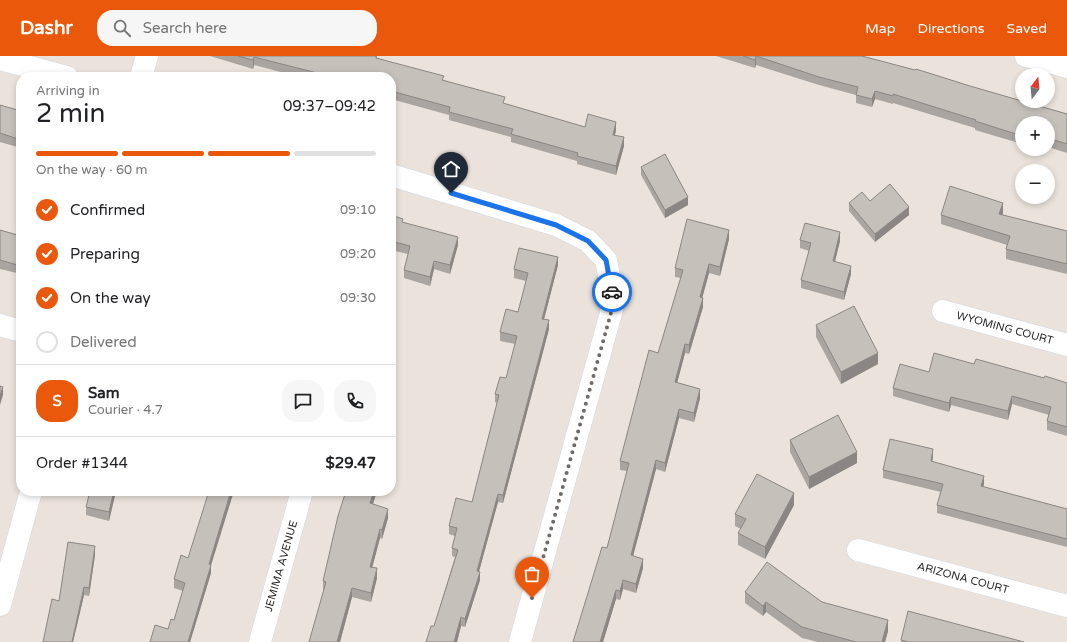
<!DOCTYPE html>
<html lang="en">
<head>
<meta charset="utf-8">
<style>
  body { margin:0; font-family:"Varela Round",sans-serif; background:#f6f6f6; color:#202124; height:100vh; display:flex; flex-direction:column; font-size:15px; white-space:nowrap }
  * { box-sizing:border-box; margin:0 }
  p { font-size:13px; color:#757577 }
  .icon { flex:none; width:22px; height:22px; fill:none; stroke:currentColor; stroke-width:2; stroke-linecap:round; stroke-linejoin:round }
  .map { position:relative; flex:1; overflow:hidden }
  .side { position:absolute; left:16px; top:16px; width:380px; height:424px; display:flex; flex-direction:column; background:#fff; border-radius:16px; box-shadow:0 2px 6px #0003 }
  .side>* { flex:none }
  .needle { width:26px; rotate:16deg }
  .buttons { position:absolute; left:1015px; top:12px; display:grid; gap:8px }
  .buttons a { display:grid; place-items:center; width:40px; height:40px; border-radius:50%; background:#fff; box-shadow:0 2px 6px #0003; font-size:20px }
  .pin { position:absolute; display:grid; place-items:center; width:34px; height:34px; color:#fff; margin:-41px -17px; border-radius:50% 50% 50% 0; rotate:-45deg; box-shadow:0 0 4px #0007 }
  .pin .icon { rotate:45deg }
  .courier { position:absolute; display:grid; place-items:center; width:40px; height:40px; margin:-20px; border:3px solid #1a73e8; border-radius:50%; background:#fff; color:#222; box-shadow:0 1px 5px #0007 }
  .head em { font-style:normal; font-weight:600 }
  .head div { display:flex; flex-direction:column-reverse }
  .head { display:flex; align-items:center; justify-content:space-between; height:68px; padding:0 20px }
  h1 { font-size:26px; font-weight:600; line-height:30px }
  .bar { display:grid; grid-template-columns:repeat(4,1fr); gap:6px 4px; align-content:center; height:48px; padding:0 20px }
  .bar i { height:5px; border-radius:3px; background:#e0e0e0 }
  .bar .selected { background:#ea580c }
  .bar p { grid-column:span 4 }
  .line { display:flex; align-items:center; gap:10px; padding:0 20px; border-top:1px solid #e0e0e0 }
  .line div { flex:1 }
  .round { display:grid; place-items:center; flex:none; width:42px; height:42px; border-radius:16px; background:#f6f6f6 }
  ol { padding:0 20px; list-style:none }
  li { display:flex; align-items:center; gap:12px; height:44px }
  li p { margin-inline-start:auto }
  li .icon { padding:4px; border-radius:50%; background:#ea580c; color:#fff; stroke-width:4 }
  li:last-child { color:#757577 }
  li i { width:22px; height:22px; border:2px solid #e0e0e0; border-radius:50% }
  header { display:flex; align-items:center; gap:24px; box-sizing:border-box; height:56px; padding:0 20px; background:#ea580c; color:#fff }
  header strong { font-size:19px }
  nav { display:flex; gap:22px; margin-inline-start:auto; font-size:14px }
  .search { width:280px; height:36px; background:#f6f6f6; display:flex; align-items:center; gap:10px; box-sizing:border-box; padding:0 14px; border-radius:16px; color:#757577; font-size:15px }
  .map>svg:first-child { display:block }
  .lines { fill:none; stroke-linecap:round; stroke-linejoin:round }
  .minor-casing { stroke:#d0d5e1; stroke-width:23 }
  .minor { stroke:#fff; stroke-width:22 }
  .wall { fill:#aaa5a1 }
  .shaded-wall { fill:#8b8683 }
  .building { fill:#c6c0bb; stroke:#8b8683 }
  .done { stroke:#6d6a67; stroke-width:4; stroke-dasharray:0 7.2 }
  .route { stroke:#1a73e8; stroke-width:5 }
  .labels { text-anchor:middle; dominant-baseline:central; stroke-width:3; stroke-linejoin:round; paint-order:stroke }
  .street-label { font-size:11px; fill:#292929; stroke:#fff }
</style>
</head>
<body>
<header>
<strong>Dashr</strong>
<div class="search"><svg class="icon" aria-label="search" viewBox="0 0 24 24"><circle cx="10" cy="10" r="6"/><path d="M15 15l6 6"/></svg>Search here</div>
<nav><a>Map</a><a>Directions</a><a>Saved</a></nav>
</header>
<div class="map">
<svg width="1067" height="586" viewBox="0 0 1067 586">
  <rect width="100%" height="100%" fill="#ebe3db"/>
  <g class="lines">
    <g class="minor-casing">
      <path id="minor" d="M1026 0 1067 11
        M0 3 67 21
        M141 21 147 0
        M391 119 556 169 588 185 606 204 614 246 520 586
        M943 255 1067 289
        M0 269 21 275
        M858 494 1067 550
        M0 549 31 435
        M260 586 302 435"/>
    </g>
    <use href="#minor" class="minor"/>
  </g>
  <path class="wall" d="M210 0H377V3L444 24 505 48 585 71 616 74 615 79 624 90 616 119 577 108V105L511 86V81L449 64V59L391 43V21H300L254 9 253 13Z
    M716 0H862L1067 58V97L1048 91V67H1022V82H1020L1019 87 975 74V72L893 47V48L875 43 872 51 856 47V39L819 29 756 9 755 12Z
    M0 49 21 55V104H20V95L21 92 0 86Z
    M641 111 688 149 665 162 641 119Z
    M870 145 909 159 875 186 849 155V147Z
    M1003 157 1002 159 1067 175V218L1006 203V193L1007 189 941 168V159Z
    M391 159 403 167 458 189 450 218 434 213 430 230 404 222V214L408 198 391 194Z
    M0 174 21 180V218L0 213Z
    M729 183 720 220 709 217 702 242 703 251 689 298 685 297 677 327 700 342 694 366 679 362 665 416 656 413 633 500 643 512 636 537 623 533 620 544 616 543 603 586H573L607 492 627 415 620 414V405L658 297 681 222 675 221V212Z
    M800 184 840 185 835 205 851 218 844 244 801 232V224L809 195 800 192Z
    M558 209 544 263 549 273 503 447 498 446 479 515 480 524 465 571 461 570 457 586H426L434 570 455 501 452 500V492L455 480 449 478V470L472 446 497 347 495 346V338L506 322 515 288 500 285V276L518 256 526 225 514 222V213Z
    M816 269 878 308 841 328 816 281Z
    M974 308 1044 322 1067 327V380L1047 374V365L1049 359 1012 348 1008 364 951 349 949 356 893 340V332L929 316Z
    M391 357 394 394V402H391Z
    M790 384 857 407 809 433 790 396Z
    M933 401 932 405 984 428 983 431 1067 453V491L937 457V449L941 436 883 422V414Z
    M116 435 109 465 86 459V451Z
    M346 435H377L373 448 388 462 382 483 380 482 372 511 377 522 371 546 352 541 340 586H309L324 534H323V525Z
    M794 449 765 503 738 489V477L741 473 735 470V458Z
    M95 499 89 540 84 539 73 586H43L59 545Z
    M188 502 211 509V517L190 586H150L168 573 174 564 183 535 174 532V523Z
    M745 536 822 546 888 575 885 586H818L802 582 766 556 763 560 745 547Z
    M901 584 1024 586H901Z"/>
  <path class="shaded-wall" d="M756 0V9L755 12V4Z
    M254 1V9L253 13V4Z
    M875 35V43L872 51V43Z
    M616 66V74L613 87V79Z
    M1020 73V82L1019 87V79Z
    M624 81V90L616 119V110Z
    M688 141V149L665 162V154Z
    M1003 147V157L999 168V158Z
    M909 151V159L875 186V178Z
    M729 174V183L720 220V211Z
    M840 176V185L833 213V205Z
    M458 181V189L450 218V209Z
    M558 201V209L542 271V263Z
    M434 205V213L430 230V221Z
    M709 208V217L700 250V241Z
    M851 210V218L844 244V236Z
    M703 242V251L689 298V289Z
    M549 264V273L503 447V439Z
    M685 288V297L675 335V326Z
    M878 297V308L841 328V316Z
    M3 331V339L0 349V340Z
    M700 333V342L694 366V357Z
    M1012 340V348L1008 364V355Z
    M951 341V349L949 356V347Z
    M679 353V362L665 416V407Z
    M933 393V401L931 413V405Z
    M857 396V407L809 433V421Z
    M656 404V413L631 508V499Z
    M984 420V428L981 438V430Z
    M114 435H116L109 465V456Z
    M231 435H234L209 516V508Z
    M374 435H377L370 457V447Z
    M794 437V449L765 503V491Z
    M498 438V446L477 523V515Z
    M388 453V462L382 483V474Z
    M380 473V482L370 520V511Z
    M95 490V499L89 540V532Z
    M643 503V512L636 537V528Z
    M211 509V517L190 586H188Z
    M377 512V522L371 546V537Z
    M480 516V524L465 571V563Z
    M623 524V533L620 544V535Z
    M84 531V539L73 586H72Z
    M352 532V541L340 586H337Z
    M616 534V543L603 586H600Z
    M766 546V556L763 560V550Z
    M461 561V570L457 586H454Z
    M888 564V575L885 586H882Z"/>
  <path class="building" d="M238 0H376V2L444 20 442 24 505 41 503 47 585 71 588 58 616 66 613 79 624 81 616 110 577 100 578 97 511 78 513 73 449 56 450 51 391 35V21H333L254 1 253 4Z
    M743 0H862L915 14 916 13 970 30 1067 58V88L1048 82V67H1022V74L1020 73 1019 79 975 65 976 64 893 38V40L875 35 872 43 856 39 858 31 819 21 756 0 755 4Z
    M0 49 21 55V84L0 77Z
    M665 98 688 141 665 154 641 111Z
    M890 128 909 151 875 178 849 147 862 136 870 145Z
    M950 130 1003 147 999 158 1067 175V208L1006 193 1010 180 941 159Z
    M391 159 403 163 402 166 458 181 450 209 434 205 430 221 404 214 410 190 391 185Z
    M687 163 729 174 720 211 709 208 700 241 703 242 689 289 685 288 675 326 700 333 694 357 679 353 665 407 656 404 631 499 643 503 636 528 623 524 620 535 616 534 600 586H573L602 491 607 492 629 407 620 405 649 294 658 297 683 214 675 212Z
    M805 167 840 176 833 205 851 210 844 236 801 224 811 187 800 184Z
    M0 174 21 180V210L0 204Z
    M519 192 558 201 542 263 549 264 503 439 498 438 477 515 480 516 465 563 461 561 454 586H426L431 570H434L458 494 452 492 457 472 449 470 456 442 472 446 499 339 495 338 500 321 506 322 517 280 500 276 506 253 518 256 528 217 514 213Z
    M854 250 878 297 841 316 816 269Z
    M934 297 974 308 976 303 1044 322 1045 320 1067 327V371L1047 365 1051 351 1012 340 1008 355 951 341 949 347 893 332 900 308 929 316Z
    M0 330 3 331 0 340Z
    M391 357 394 394H391Z
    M838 359 857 396 809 421 790 384Z
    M890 383 933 393 931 405 984 420 981 430 1067 453V483L937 449 943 428 883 414Z
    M757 418 794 437 765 491 738 477 746 463 735 458Z
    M90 435H114L109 456 86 451Z
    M209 435H231L209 508 211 509 188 586H150L155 569 168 573 171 563 174 564 185 527 174 523 181 499 188 502Z
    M346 435H374L370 447 388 453 382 474 380 473 370 511 377 512 371 537 352 532 337 586H309L326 526 323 525 338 460Z
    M68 486 95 490 89 532 84 531 72 586H43L52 543 59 545Z
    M767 506 822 546 888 564 882 586H856L802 571 766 546 763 550 745 536Z
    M908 555 1024 586H908L901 584Z"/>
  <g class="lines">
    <path class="done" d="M532 542 614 246 612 236"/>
    <path class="route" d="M451 137 556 169 588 185 606 204 612 236"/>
  </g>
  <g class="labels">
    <g class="street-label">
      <text transform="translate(1005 272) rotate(15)">WYOMING COURT</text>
      <text transform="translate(281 510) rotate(-74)">JEMIMA AVENUE</text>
      <text transform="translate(963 522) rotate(15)">ARIZONA COURT</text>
    </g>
  </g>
</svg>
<div class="buttons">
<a><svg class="needle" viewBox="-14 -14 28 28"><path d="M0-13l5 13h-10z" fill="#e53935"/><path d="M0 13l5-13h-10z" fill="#757577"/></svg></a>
<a>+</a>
<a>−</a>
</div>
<div class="pin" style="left:532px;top:542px;background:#ea580c"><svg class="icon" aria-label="bag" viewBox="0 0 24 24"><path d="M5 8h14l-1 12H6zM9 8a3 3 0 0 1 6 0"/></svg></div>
<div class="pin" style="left:451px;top:137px;background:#1f2937"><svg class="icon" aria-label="home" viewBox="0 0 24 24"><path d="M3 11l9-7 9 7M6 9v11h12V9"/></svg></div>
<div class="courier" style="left:612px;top:236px"><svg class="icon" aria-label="car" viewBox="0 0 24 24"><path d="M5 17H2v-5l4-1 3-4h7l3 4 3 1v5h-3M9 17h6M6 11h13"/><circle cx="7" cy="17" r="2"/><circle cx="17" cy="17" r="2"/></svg></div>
<section class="side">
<div class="head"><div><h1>2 min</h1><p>Arriving in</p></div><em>09:37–09:42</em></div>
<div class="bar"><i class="selected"></i><i class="selected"></i><i class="selected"></i><i></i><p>On the way · 60 m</p></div>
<ol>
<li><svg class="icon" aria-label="check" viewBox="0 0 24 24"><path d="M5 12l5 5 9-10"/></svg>Confirmed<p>09:10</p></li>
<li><svg class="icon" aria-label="check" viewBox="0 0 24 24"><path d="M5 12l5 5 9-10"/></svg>Preparing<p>09:20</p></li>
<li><svg class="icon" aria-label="check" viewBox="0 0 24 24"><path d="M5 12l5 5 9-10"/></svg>On the way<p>09:30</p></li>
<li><i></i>Delivered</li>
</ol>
<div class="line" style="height:72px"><b class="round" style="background:#ea580c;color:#fff">S</b><div><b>Sam</b><p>Courier · 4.7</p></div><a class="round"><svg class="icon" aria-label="chat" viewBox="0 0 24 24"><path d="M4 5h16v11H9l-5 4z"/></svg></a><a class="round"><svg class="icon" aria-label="phone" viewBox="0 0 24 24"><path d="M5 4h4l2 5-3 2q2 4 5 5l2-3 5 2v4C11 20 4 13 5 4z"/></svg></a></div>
<div class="line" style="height:52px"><div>Order #1344</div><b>$29.47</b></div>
</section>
</div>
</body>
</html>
